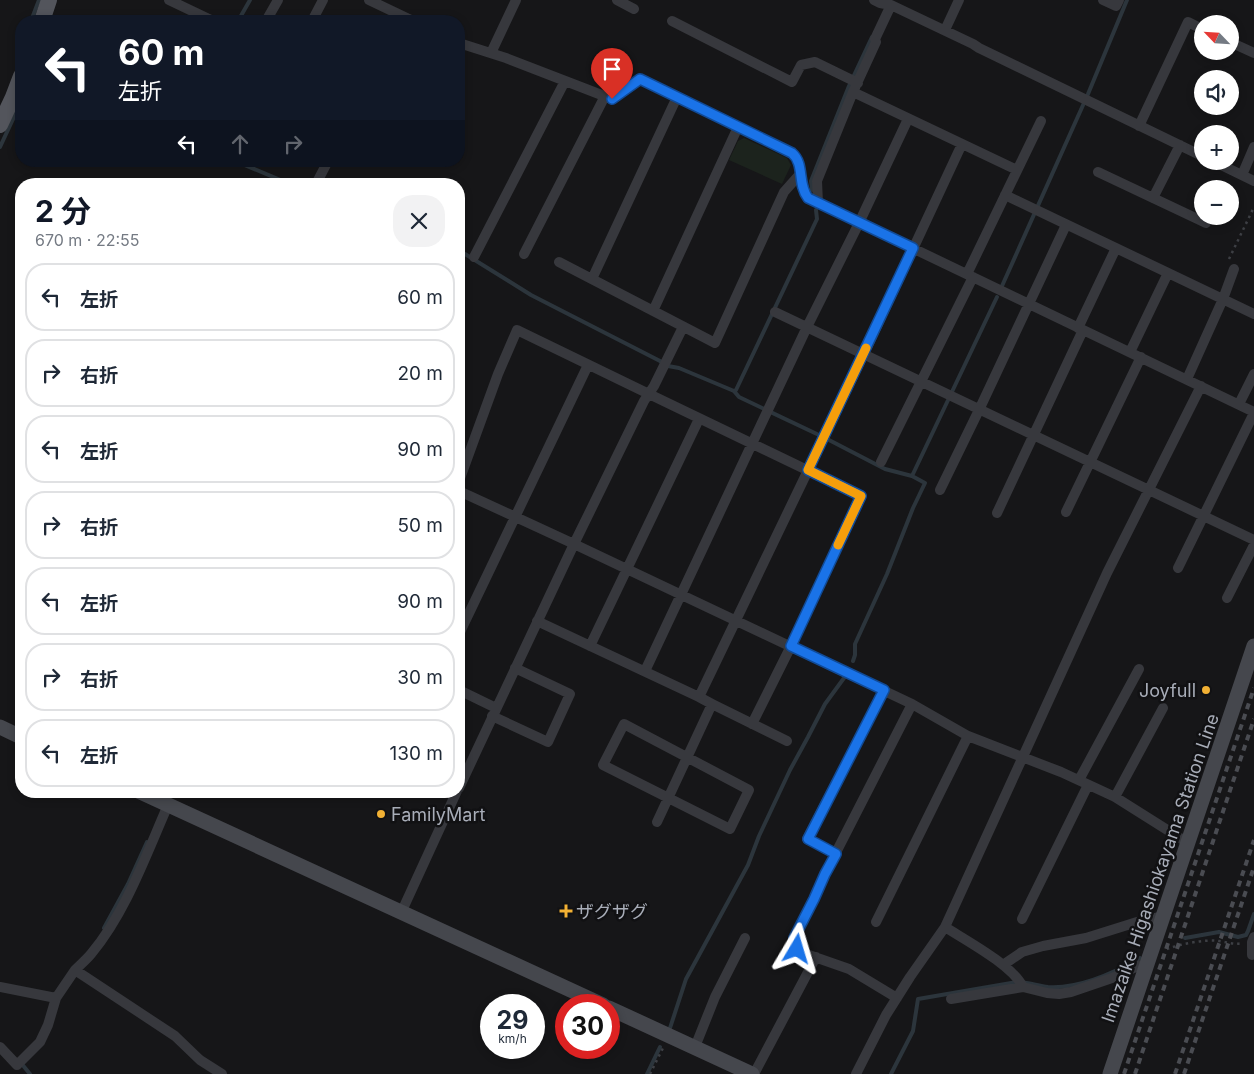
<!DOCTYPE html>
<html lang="ja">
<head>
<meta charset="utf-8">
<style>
  body { margin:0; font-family:Inter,"Noto Sans JP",sans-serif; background:#f2f2f3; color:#1f2937; height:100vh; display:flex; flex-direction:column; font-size:19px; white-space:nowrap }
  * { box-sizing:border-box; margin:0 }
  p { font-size:16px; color:#747a83 }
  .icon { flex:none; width:28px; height:28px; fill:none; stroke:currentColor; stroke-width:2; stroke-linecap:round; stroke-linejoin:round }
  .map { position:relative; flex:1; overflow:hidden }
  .drawer { position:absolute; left:15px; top:178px; width:450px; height:620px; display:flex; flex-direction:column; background:#fff; border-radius:20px; box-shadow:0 2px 8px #0003 }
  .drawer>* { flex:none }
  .top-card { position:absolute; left:15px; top:15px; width:450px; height:152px; border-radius:20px; box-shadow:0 2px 8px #0003; background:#111827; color:#fff; overflow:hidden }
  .needle { width:32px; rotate:295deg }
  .controls { position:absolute; left:1194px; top:15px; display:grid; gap:10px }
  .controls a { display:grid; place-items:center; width:45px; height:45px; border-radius:50%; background:#fff; box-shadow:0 2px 8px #0003; font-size:25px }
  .speed { position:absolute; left:480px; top:994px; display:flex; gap:10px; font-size:25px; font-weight:700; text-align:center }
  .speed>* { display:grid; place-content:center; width:65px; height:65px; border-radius:50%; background:#fff; box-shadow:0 2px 8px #0003; line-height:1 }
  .speed small { font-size:12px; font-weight:400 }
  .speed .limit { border:8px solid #d22; background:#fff; color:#111 }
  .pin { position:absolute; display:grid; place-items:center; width:42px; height:42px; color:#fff; margin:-51px -21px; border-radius:50% 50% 50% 0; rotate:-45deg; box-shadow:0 0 5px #0007 }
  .pin .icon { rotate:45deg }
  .me { position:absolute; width:55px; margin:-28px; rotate:7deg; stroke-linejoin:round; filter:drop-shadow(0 0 4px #0008) }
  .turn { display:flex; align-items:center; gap:18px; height:105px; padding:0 20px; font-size:22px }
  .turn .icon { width:65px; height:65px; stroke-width:2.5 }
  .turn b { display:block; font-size:35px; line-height:42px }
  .lanes { display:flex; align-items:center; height:48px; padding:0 20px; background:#0003; justify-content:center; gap:25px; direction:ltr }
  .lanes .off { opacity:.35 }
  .round { display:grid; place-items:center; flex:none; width:52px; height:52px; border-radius:20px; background:#f2f2f3 }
  .overview { display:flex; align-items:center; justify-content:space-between; height:85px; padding:0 20px }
  h1 { font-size:30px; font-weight:700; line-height:38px; color:#111827 }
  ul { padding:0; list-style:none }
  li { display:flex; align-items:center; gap:15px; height:68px; margin:0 10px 8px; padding:0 10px; border:2px solid #e0e1e3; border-radius:20px }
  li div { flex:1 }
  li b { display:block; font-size:19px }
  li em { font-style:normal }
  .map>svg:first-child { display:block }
  .green { fill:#1c231d }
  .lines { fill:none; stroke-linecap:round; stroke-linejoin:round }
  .stream { stroke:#2c353c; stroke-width:4 }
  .path { stroke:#3d3f44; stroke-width:2.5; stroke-dasharray:2.5 4; stroke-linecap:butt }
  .street { stroke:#37383d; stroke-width:10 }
  .secondary { stroke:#45474d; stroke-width:15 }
  .primary { stroke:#53555c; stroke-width:16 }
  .rail { stroke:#4a4c52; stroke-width:4; stroke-dasharray:6 5; stroke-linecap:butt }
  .route-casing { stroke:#114b97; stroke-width:12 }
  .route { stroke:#1a73e8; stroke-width:9 }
  .slow { stroke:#f59e0b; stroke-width:9 }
  .poi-dot { fill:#f2b134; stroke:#111113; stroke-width:2 }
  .labels { text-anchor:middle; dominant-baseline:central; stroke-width:5; stroke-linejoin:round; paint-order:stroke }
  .poi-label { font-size:18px; fill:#a8adb8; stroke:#111113; text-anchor:start }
  .street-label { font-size:18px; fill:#a8adb8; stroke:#111113 }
</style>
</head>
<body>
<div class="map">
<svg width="1254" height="1074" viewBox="0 0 1254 1074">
  <rect width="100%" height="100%" fill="#161618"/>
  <path class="green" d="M744,138l43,20 4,7 -9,19 -53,-24 9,-19z"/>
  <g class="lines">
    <path class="stream" d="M31,21l8,-21
      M238,21l12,-21
      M19,59l2,-8
      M0,147l21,-45
      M235,161l55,23
      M812,190l-1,-9 38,-95 23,-49
      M459,251l6,3 66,41 129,66 8,5 11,2 55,23 5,6 80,38
      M1002,286l86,-192 39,-94
      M734,391l2,-1 81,-171 -1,-9
      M829,440l56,29 27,7
      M853,661l2,-6v-11l32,-70 26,-66 12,-25 -13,-7 85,-179
      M172,796l2,-5
      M104,928l24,-44 19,-42
      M1185,938l34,-6 19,5 8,-2 2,-4 6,-17
      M670,1028l16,-49 62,-114 11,-29 31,-66 18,-33 17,-33 19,-26
      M21,1063l9,11
      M647,1074l13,-27
      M891,1074l22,-43 5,-32 99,-17c11,0 21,4 31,5 31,2 66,-14 92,-29"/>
    <path class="path" d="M1229,259l25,-52
      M1167,949c14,-5 37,-10 52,-8 9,1 13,4 23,2
      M650,1074l13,-26"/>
    <path class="street" d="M169,0l44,21
      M369,0l44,21
      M617,0l17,9
      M874,0l6,3 11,2 82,39 6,4 223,108
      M1103,0l13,6 3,-6
      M266,21l12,-21
      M312,21l11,-21
      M672,21l120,61 9,-17 14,-3 43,21
      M945,30l14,-30
      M1230,42l24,11
      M459,43l47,15 106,41 27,-20 153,74c13,11 5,31 16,45l446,214
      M491,53l25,-53
      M853,92l164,78
      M1139,126l49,-104 14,7
      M1213,161l41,20
      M241,162v-1
      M1098,172l108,51
      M1242,175l12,-28
      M316,184l12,-23
      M1005,195l249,119
      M1153,198l27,-53
      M818,203l-1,-22 36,-89 23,-50 -1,-3 16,-34
      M524,254l81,-158
      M474,257l91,-176
      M559,262l156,81 69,-151 16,-18
      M967,274l74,-153
      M592,279l85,-182
      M653,311l85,-184
      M775,312l479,228
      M1078,328l38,-80
      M1130,352l38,-79
      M1187,379l36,-80 11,-30
      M1239,404l15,-30
      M881,462l92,-185
      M459,481l39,-107 19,-44 132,64 212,102 -70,150 -39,78
      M940,490l39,-80 87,-185
      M459,491l115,53 338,160 56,32 93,36 54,25 73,46
      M1066,512l75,-155
      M997,513l86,-183
      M1178,568l76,-155
      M1227,598l27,-53
      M537,621l162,76
      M459,634l129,-269
      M590,646l109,-227
      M645,671l162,-344 52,-104 49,-104
      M459,690l37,18
      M712,704l75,37
      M492,716l56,26 22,-48 -55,-26
      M624,724l125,66 -19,39 -127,-64z
      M1079,780l60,-111
      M459,788l115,-244 70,-143 10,-15 29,-59
      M1115,797l48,-89
      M657,822l55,-118 -13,-7 165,-343 98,-210
      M836,854l-29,-15 77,-149
      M401,913l56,-122
      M1022,919l66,-134
      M876,922l92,-186
      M945,927c22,14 67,38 78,60
      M1252,955v-13l2,-5
      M1003,965l19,-13 21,-6 43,-8 51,-16 26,-6
      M75,970c5,-5 11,-10 16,-16 35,-42 55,-99 77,-149
      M0,987l56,11 19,-28 100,66 25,24 22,14
      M897,998l-48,-29 -43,-15 -9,-5 -3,-11 20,-39 11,-25 87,-170
      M951,999l72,-12 24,6 12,1 12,-2 41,-14 26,-12 9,-2
      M0,1047l17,18 23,-23 8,-17 8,-27
      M695,1047l20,-50 30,-59
      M754,1074l62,-117
      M856,1074l30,-59 24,-38 35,-50 162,-354 94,-187"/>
    <path class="secondary" d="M0,727l21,10
      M138,791l465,214
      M609,1008l143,66
      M1110,1074l144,-428"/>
    <path class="primary" d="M42,21l7,-21
      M0,125l13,-28 8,-21"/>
    <path class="rail" d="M1124,1074l130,-386
      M1135,1074l119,-355
      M1175,1074l79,-234
      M1184,1074l70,-207"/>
  </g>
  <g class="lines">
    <g class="route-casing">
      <path id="route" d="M612,99l28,-20 152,74c13,11 5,31 16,45l105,50 -105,222 53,26 -70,150 93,44 -76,149 28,15 -11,20 -11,25 -20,39 3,11"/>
    </g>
    <use href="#route" class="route"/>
    <path class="slow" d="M838,545l23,-49 -53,-26 58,-122"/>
  </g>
  <g class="poi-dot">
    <circle cx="1206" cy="690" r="5"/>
    <circle cx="381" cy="814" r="5"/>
    <path d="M563.5 903.5h5v5h5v5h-5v5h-5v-5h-5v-5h5z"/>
  </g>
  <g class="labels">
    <g class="poi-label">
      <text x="1196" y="690" text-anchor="end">Joyfull</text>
      <text x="391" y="814">FamilyMart</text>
      <text x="576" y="911">ザグザグ</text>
    </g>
    <g class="street-label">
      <text transform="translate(1160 868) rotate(-71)">Imazaike Higashiokayama Station Line</text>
    </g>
  </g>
</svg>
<div class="controls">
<a><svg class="needle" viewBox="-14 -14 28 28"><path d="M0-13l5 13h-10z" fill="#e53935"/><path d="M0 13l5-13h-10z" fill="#747a83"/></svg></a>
<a><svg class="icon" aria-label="sound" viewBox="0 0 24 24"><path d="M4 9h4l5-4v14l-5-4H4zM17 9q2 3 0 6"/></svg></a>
<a>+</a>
<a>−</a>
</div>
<div class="speed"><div>29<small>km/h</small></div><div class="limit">30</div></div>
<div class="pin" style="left:612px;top:99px;background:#d93025"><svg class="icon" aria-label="arrive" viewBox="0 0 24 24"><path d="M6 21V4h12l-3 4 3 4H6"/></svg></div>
<svg class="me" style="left:797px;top:949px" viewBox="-20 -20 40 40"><path d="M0-17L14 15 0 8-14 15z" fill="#1a73e8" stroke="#fff" stroke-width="4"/></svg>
<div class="top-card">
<div class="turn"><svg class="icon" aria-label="left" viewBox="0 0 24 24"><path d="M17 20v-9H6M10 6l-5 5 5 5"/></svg><div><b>60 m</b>左折</div></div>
<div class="lanes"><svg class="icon" aria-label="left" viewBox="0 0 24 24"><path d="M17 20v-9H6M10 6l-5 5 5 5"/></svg><svg class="icon off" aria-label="ahead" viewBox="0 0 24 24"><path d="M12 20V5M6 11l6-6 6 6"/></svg><svg class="icon off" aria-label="right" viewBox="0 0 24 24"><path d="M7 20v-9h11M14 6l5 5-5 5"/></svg></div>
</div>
<section class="drawer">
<div class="overview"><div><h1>2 分</h1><p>670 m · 22:55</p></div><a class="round"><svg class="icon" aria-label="close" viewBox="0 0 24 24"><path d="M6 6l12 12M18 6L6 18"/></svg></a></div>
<ul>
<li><svg class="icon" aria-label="left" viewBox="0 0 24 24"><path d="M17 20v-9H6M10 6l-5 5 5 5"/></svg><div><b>左折</b></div><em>60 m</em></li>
<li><svg class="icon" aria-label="right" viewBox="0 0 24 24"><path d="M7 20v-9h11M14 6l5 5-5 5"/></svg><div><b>右折</b></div><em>20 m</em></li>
<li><svg class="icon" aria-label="left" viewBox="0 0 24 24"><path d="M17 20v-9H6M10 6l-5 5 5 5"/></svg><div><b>左折</b></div><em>90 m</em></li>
<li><svg class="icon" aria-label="right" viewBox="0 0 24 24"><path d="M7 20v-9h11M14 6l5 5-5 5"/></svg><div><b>右折</b></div><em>50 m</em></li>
<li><svg class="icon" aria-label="left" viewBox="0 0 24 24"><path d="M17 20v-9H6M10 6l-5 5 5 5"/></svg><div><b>左折</b></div><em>90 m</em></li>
<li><svg class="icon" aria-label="right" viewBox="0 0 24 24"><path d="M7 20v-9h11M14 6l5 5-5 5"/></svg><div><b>右折</b></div><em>30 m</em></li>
<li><svg class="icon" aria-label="left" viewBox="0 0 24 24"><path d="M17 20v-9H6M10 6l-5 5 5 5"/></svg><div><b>左折</b></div><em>130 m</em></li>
</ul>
</section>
</div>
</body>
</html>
